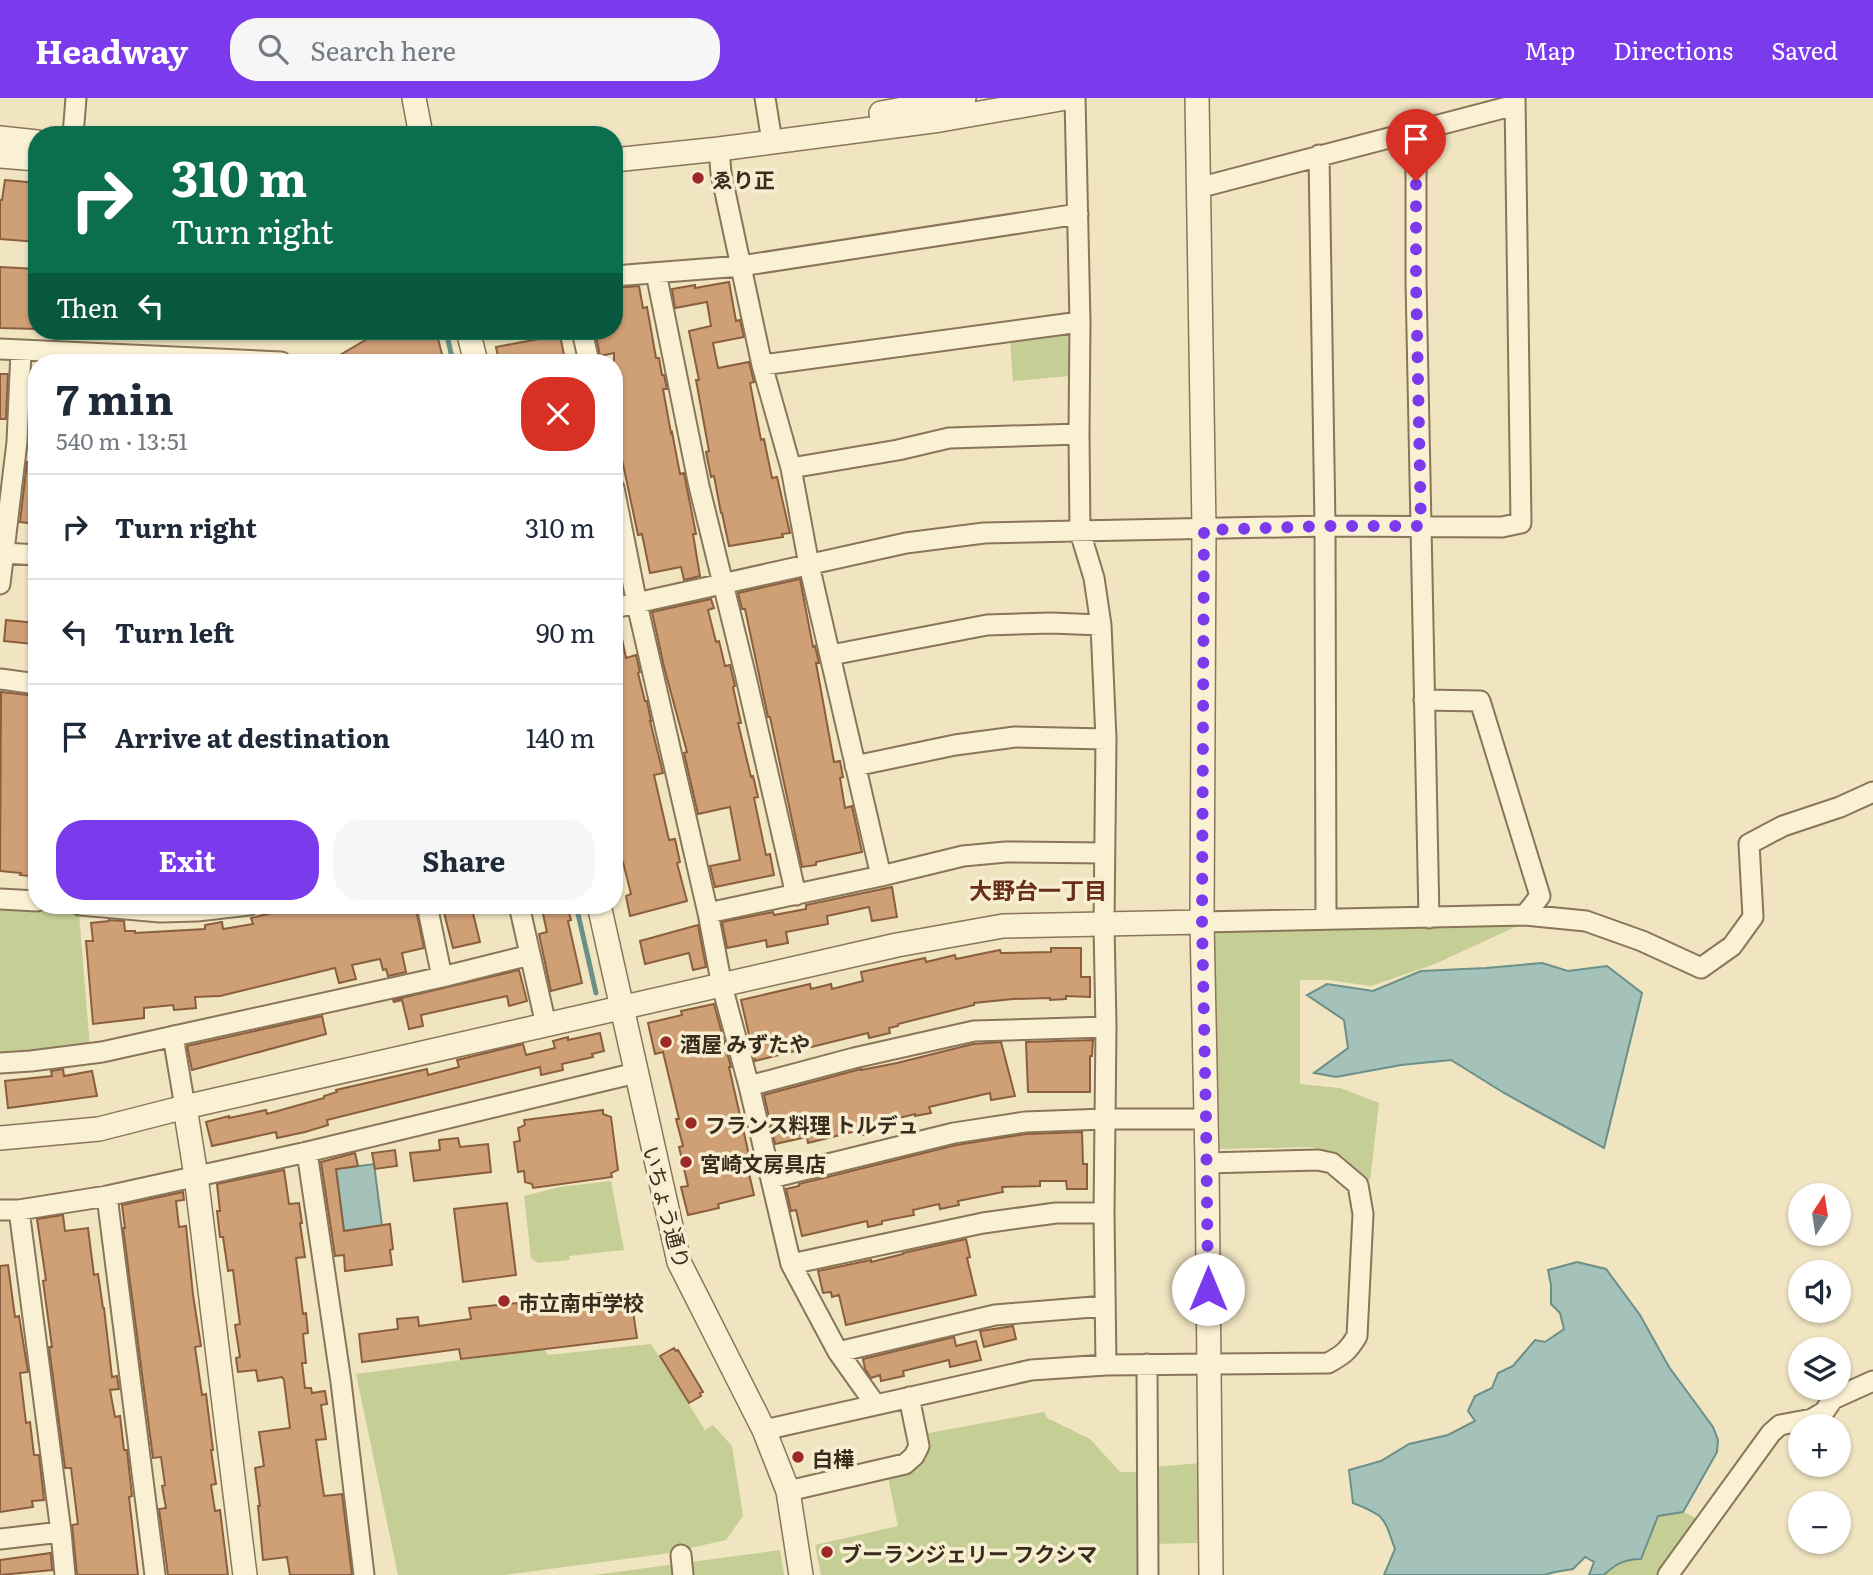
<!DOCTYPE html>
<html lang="en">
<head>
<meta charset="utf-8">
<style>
  body { margin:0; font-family:Literata,"Noto Sans JP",serif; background:#f6f6f7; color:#1f2937; height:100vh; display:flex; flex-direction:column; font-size:26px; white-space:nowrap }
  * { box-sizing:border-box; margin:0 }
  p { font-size:23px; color:#747a83 }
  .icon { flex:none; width:38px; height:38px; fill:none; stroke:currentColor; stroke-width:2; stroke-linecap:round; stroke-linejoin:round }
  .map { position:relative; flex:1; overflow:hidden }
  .drawer { position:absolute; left:28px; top:256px; width:595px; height:560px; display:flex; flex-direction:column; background:#fff; border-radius:28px; box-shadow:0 2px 5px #0004 }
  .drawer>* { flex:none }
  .hud { position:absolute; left:28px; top:28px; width:595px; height:214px; border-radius:28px; box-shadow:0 2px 5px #0004; background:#0b6e4f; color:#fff; overflow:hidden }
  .needle { width:46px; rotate:12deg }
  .tools { position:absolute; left:1788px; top:1085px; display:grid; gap:14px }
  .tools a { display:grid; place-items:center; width:63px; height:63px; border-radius:50%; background:#fff; box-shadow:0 2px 5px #0004; font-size:35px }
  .pin { position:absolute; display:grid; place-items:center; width:60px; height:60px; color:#fff; margin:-72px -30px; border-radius:50% 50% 50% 0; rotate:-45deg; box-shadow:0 0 7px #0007 }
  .pin .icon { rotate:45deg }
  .me { position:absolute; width:77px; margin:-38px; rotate:0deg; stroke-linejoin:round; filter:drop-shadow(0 0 5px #0008) }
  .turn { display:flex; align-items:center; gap:24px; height:147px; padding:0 28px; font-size:32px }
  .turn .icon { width:91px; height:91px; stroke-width:2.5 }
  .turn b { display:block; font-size:49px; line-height:60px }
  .then { display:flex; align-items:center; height:66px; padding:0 28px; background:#0003; gap:14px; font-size:26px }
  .round { display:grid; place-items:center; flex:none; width:74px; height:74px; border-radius:28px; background:#f6f6f7 }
  .headline { display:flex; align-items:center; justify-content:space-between; height:119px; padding:0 28px }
  h1 { font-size:42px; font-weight:700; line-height:52px }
  .button { display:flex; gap:14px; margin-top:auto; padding:14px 28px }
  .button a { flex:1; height:80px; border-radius:28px; background:#7c3aed; color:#fff; font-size:28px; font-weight:700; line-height:80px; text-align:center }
  .button a+a { background:#f6f6f7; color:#1f2937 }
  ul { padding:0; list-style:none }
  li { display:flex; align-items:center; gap:21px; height:105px; padding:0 28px; border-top:2px solid #e0e1e3 }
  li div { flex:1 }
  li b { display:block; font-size:26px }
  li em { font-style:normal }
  header { display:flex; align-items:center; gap:42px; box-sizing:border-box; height:98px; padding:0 35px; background:#7c3aed; color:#fff }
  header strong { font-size:33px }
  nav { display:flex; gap:38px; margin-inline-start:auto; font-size:24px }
  .search { width:490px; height:63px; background:#f6f6f7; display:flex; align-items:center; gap:18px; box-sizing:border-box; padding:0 24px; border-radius:28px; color:#747a83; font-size:26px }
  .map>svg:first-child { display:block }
  .green { fill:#c5ce95 }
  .water { fill:#a4c2ba; stroke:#6b9089; stroke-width:2 }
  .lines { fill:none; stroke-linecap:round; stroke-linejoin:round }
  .stream { stroke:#6b9089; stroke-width:5 }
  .building { fill:#cf9f76; stroke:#8a5f3d; stroke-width:2 }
  .minor-casing { stroke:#8a7558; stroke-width:23 }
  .tertiary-casing { stroke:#8a7558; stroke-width:26 }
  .minor { stroke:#faf1d5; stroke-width:19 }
  .tertiary { stroke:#faf1d5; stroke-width:23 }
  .route { stroke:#7c3aed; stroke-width:12; stroke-dasharray:0 21.6 }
  .poi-dot { fill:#9b2a26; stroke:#f7eed1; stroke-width:2.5 }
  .labels { text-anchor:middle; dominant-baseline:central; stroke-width:7; stroke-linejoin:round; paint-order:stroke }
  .poi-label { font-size:21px; font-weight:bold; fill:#392c1d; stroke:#f7eed1; text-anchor:start }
  .street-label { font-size:21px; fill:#392c1d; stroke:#f7eed1 }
  .neighbourhood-label { font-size:23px; font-weight:bold; fill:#672e1a; stroke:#f7eed1 }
</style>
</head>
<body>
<header>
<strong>Headway</strong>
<div class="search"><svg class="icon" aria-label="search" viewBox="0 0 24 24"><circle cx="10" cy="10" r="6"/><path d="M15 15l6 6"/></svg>Search here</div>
<nav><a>Map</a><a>Directions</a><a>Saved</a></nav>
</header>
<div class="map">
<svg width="1873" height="1477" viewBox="0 0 1873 1477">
  <rect width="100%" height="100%" fill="#f0e4c1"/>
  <path class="green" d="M1068,233l2,45 -57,5 -3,-41z
    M0,808l79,8 11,133 -90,12z
    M1526,824l-91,42 -64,22 -42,-6h-29v104l40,4 39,15 -9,78 -29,-26 -30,-8 -91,2 -6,-223z
    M611,1083l13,69 -55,6 1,4 -32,3 -7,-5 -7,-62 36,-9z
    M651,1246l54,86 8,-5 19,21 11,70 -17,24 -63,14 -159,21h-106l-42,-201 188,-25 4,6z
    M1044,1314l3,6 43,21 30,33h18l2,103h-319l-6,-30 83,-19 -10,-49 35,-43z
    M1201,1365l-2,80 -46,1 -1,-77z
    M1683,1414l11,5 6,14 -24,44h-72c11,-11 21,-16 37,-16l17,-43z
    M780,1452l4,25h-190z"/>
  <path class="water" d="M1542,865l26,8 39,-5 35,27 -38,155 -100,-55 -53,-33 -50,5 -65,12 -22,-4 34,-25 -4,-28 -37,-25 20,-11 46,7 48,-20 65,-3z
    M374,1066l8,62 -38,5 -8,-62z
    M1577,1164l29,7 34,46 29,52 44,60 5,13 -1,12 -34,60 -25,4 -17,43c-16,0 -26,5 -37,16h-15l5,-13 -9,-5 -12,12 -18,3 -11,3h-160l11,-26c-12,-33 -9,-33 -42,-46l-4,-33 32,-9 28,-17 39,-9 27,-14 -7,-10 7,-15 17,-8 6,-15 15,-7 22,-26 10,2 19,-13 -4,-16 -9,-9v-19l-3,-15z"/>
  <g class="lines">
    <path class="stream" d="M446,233l7,31
      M576,807l20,88"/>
  </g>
  <path class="building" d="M5,82l32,3v59l-37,-3v-39h2z
    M0,169l37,2v60l-37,-1z
    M729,184l7,39 4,-1 4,17 -31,6 5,25 31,-6 5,20 -4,1 11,57 3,-1 8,39 5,-1 13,56 -8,1 1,3 -54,9 -7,-33h-1l-7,-37 -3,1 -5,-25 3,-1 -13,-71h3l-10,-49 22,-5 -4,-24 -32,6 -3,-19 23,-4v3z
    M639,188l4,22 4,-1 9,51h3l3,17h2l3,14h-4l8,44 1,-1 8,42 4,-1 12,61h-3l7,42 -16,4 -3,-13 -31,6 -8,-39 -4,1 -15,-71 -7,-33h-2v-78l-14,3 -3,-15 -1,-8 18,-2v-43z
    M381,233h15l1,3 12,-3 28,4 7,27h-116z
    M560,237l4,20 -12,3 1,3 -54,1 -3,-15z
    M0,276h8l-2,45h-6z
    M32,279h5v44h-7z
    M27,364h10v62l-17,-2z
    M800,481l13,68 2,-1 4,17h-3l18,99 6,-1 3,16 -3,1 5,30 7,-2 10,46 -46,10v3l-14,2 -32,-150h-2l-23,-108h-3l-4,-16z
    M711,501l3,9 -6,2 8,32 3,-1 6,25 5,-1 5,21 -2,1 8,36h-3l13,54 2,-1 5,21 -4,1 12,57 4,-1 4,21 -59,12 -5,-21 30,-6 -10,-53 -32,7 -14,-61 3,-1 -23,-85 -12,-55z
    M6,522l30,3 -3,21 -29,-3z
    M620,531l6,29 10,-3 4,17 -2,1 7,28h2l4,20h-1l13,52 -9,2 15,65 6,-1 5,23 -3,1 10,38 -57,15 -4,-20 5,-2 -8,-32 -3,1 -6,-24v-209z
    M1,594l36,4v134l-2,19h2v28l-17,-2 1,-2 -21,-2z
    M892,789l5,30 -25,4 -3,-14 -42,9 1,8 -42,8 2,11 -21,4 -1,-7 -39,8 -5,-26 51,-10 1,3 32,-6v-4z
    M293,807h122l9,43 -22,5 4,19 -18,4 -2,-7 -3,1 -3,-11 -28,6 4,14 -17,4 -4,-15 -115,28 -25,1 1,11 -22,2 -1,-5 -29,3v10l-51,6 -7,-83h7l-2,-18 18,-2v-1l15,1 1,10h10v2l70,-4v-4l17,-3 1,7 30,-5 -2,-6 25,-6 -1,-3z
    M442,807h29l9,37 -27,6z
    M541,807h26l4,15 -3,1 14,62 -31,8 -12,-57 8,-2z
    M698,827l8,42 -13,3 -4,-17 -44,11 -5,-23z
    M1051,850h30v29h9v20l-24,-1v3l-16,1v-2l-37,1 -39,4v2l-76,19v2l-9,2 1,5 -21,5 -1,-5 -113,28 -14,-61 69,-16 1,5 20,-5 1,5 31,-8 -2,-9 64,-14 1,4 29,-7 1,4 44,-9 1,3 50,-1z
    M519,872l8,31 -18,5 -2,-10 -86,19 2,11 -14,3 -7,-29 -8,2 -1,-2z
    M714,906l17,63h-2l20,88 -4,1 9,39 -36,9 1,4 -31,7 -7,-28 7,-1 -9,-39 4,-1 -7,-27h3l-16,-67 -8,2 -7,-31 34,-8 -1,-4z
    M322,918l4,18 -134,36 -5,-24z
    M600,935l4,18 -12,3 1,3 -31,7 1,6 -22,5 -1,-8 -213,53 1,5 -23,7 -28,6 -1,-6 -64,14 -6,-24 23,-6v2l37,-8 1,4 57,-16v-2l13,-4 -1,-2 91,-21 1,6 31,-8 -2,-7 66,-16 3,11 29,-7 -2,-7 15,-4v3z
    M1093,942l-1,16h-2v36h-62l-2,-50z
    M1001,944l14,54 -24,4 -1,-7 -61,14 2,6 -16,3v-2l-45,11 1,8 -13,3 -2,-5 -48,12 -1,-6 -32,7 -11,-49 93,-25 4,-1v1l36,-7 76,-19z
    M63,971l1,7 28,-5 5,25 -89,12 -3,-27 47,-5 -1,-5z
    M603,1012v4l8,3 7,53 -7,3 1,4 -79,11 -1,-4 -7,-2 -1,-11 -6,1 -4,-30 6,-1 -2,-13 7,-3 -1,-5z
    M1082,1034l1,32h4v25h-20l-1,-8h-26v5l-38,1 1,5 -45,9 1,4 -19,4 -1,-5 -26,6 1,5 -32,6v3l-14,3 -1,-6 -65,15 -6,-26 -5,1 -5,-22 13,-3v-2l157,-39 70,-11z
    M458,1040l2,9 28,-3 3,28 -77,9 -4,-28 30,-3 -1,-10z
    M395,1052l2,16 -22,3 -3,-16z
    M355,1055l3,13 -22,3 8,62 46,-7 3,25 -3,1 2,15 -47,6 -1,-16 -9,1 -14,-94z
    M284,1072l5,34 10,-1 3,20h-2l5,34 -9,1 7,56 3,-1 2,20 -5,1 3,29h-4l3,25h6l1,5 13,-2 2,13 -6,1 5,34 -10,1 4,29 4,27 18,-2 10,81h-62l-3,-18 -24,3 -5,-54h2l-5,-38 9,-2 -5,-34 31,-4 -6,-48 -2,-3 -24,4 -2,-11 -18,2 -2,-14 4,-1 -5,-32 5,-1 -7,-54 -5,1 -5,-34h-3l-3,-26h3l-3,-27z
    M183,1094l1,8 -8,1 3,26 7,-1 7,69 8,51 -6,1 7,48 4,-1 7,56h-2l5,34 -5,1 4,26 5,-1 8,65h-60l-9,-66 7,-1 -4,-22 3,-1 -4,-28 -8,1 -30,-230h2l-3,-23z
    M507,1105l9,72 -53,7 -9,-73z
    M63,1117l2,16 23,-3 6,47 4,-1 5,34h1l8,69 5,-1 2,13 -9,1 5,27 5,-1 4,34h3l5,46 -3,1 9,78h-61l-5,-50 6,-1 -7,-56h-6l-16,-121h3l-9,-66 3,-1 -9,-61z
    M966,1141l4,18 -3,1 9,37 -130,30 -7,-30 -7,2 -1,-5 -8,1 -5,-22 53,-11v2l32,-8v-1z
    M8,1167l7,52 4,-1 9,56 -8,1 6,50 4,-1 4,33h5l5,45 -12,1 1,6 -33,5v-246z
    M611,1194l1,9 19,-3 6,40 -176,21 -2,-10 -97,13 -3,-28 39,-5 -1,-10 21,-2 1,9 52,-7 -2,-11 48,-5 2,10 71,-10 -2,-9z
    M1013,1228l3,13 -32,8 -4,-16z
    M954,1239l2,9 20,-5 5,19 -31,7 -1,-7 -46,11 1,5 -23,5 -1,-6 -9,3 -6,-9 -2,-10z
    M674,1250l2,3 2,-1 25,42 -3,1 1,3 -12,7 -29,-47z
    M51,1455l1,17 -52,5v-15z"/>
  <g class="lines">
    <g class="minor-casing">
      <path id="minor" d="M765,0l5,31
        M1075,0l5,224 -1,112 1,98 14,46 7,47 5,114 -2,186 2,102 -2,186 2,152
        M1416,33v151l13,636
        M73,37l3,-37
        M719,51l2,24 41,192 29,103 18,97 72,311
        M1319,57l6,371 1,393
        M1198,90l317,-83
        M656,175l43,213 46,187 51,222
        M614,178l127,-10 337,-52
        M582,233l7,31
        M0,251l281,13
        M762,267l318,-43
        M791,370l107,-18 51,-12 130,-4
        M614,390l23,116 71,309 14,73 27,100 42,178 47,88 37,52
        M4,455l33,2
        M0,486l17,-142 4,-91
        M614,510l292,-65 78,-10 341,-7 177,1 19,-4 -6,-425
        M831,557l156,-30 64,-2 50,2
        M0,581l37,5
        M855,668l100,-21 60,-8 91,2
        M0,801l37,2
        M80,807l80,7 37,-1 52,-6
        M519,807l27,120
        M708,815l173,-37 82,-20 43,-4 98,1
        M1525,817l61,6 56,20 59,27 31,-22 21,-29 -4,-73 34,-18 57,-19 33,-15
        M1202,824l323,-7 15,-19 -60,-195 -56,-1
        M442,879l88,-22
        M173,938l12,71
        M0,965l31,-2 71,-9 340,-75 -15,-72
        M749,988l105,-28 120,-27 132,-4
        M307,1054l34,230 23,193
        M771,1080l183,-45 71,-11 80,-3h101
        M107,1098l48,379
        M0,1112h19l88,-14 200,-44 329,-79
        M791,1166l192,-41 73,-10h48
        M838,1254l157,-37 110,-9
        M1147,1266l1,211
        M764,1332l267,-60 75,-5 222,-2c15,-8 20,-12 29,-27l6,-122 -5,-29 -26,-22 -14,-3 -111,3
        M788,1393l117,-27 9,-8 5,-10 -10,-49
        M61,1434l4,43
        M0,1441l61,-7 -42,-322
        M681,1457l2,20
        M1668,1477l103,-142 9,-8 32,-6 12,-7 9,-13 40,-18"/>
    </g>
    <g class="tertiary-casing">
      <path id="tertiary" d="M414,0l7,37
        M1197,0l7,432 -2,392 5,241 4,412
        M881,15l83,-15
        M0,40l37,4
        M0,58l37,3
        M614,62l105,-11 221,-29 126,-22
        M468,233l8,31
        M599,807l80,357 85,168 24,61 13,84
        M185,1009l11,69 49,399
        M0,1040l99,-9 86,-22 712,-162 106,-19 199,-4"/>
    </g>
    <use href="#minor" class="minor"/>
    <use href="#tertiary" class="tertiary"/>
  </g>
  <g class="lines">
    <path class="route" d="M1208,1191l-2,-170 -4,-197 2,-392 121,-4h96l-5,-244v-101"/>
  </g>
  <g class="poi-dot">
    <circle cx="698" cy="80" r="7"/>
    <circle cx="666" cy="944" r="7"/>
    <circle cx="691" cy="1025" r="7"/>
    <circle cx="686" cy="1064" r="7"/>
    <circle cx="504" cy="1203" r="7"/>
    <circle cx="798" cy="1359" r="7"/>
    <circle cx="827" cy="1454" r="7"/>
  </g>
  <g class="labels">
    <g class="poi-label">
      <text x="712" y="80">ゑり正</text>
      <text x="680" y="944">酒屋 みずたや</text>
      <text x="705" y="1025">フランス料理 トルデュ</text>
      <text x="700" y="1064">宮崎文房具店</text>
      <text x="518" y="1203">市立南中学校</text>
      <text x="812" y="1359">白樺</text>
      <text x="841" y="1454">ブーランジェリー フクシマ</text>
    </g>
    <g class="street-label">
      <text transform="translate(668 1109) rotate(75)">いちょう通り</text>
    </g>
    <g class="neighbourhood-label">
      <text x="1038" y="791">大野台一丁目</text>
    </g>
  </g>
</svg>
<div class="tools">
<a><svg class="needle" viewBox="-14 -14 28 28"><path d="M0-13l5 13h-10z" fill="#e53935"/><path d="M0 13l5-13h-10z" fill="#747a83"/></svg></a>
<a><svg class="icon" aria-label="sound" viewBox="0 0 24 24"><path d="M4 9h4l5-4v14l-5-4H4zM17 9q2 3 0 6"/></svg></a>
<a><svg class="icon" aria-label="layers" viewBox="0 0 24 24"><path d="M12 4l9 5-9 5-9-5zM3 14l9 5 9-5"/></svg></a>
<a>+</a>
<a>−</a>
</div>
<div class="pin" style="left:1416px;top:83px;background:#d93025"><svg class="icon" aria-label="arrive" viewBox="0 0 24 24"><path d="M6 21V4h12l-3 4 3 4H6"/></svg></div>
<svg class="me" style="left:1208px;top:1191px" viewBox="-20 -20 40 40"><circle r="19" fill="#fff"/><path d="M0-13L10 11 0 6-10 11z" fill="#7c3aed"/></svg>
<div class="hud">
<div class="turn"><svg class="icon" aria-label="right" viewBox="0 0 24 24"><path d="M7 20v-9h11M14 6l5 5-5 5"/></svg><div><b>310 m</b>Turn right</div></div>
<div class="then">Then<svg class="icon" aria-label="left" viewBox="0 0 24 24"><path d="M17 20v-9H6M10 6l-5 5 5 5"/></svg></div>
</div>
<section class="drawer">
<div class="headline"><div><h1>7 min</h1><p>540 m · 13:51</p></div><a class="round" style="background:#d93025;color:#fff"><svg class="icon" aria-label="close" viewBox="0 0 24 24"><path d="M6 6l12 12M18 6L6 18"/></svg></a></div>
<ul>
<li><svg class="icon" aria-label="right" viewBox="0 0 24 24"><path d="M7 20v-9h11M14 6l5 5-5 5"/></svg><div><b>Turn right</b></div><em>310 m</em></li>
<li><svg class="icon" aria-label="left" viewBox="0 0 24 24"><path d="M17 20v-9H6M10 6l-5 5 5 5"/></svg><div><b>Turn left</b></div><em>90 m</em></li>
<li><svg class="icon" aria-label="arrive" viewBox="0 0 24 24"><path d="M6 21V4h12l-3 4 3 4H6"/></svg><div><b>Arrive at destination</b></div><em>140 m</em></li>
</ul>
<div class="button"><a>Exit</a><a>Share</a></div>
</section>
</div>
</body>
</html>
